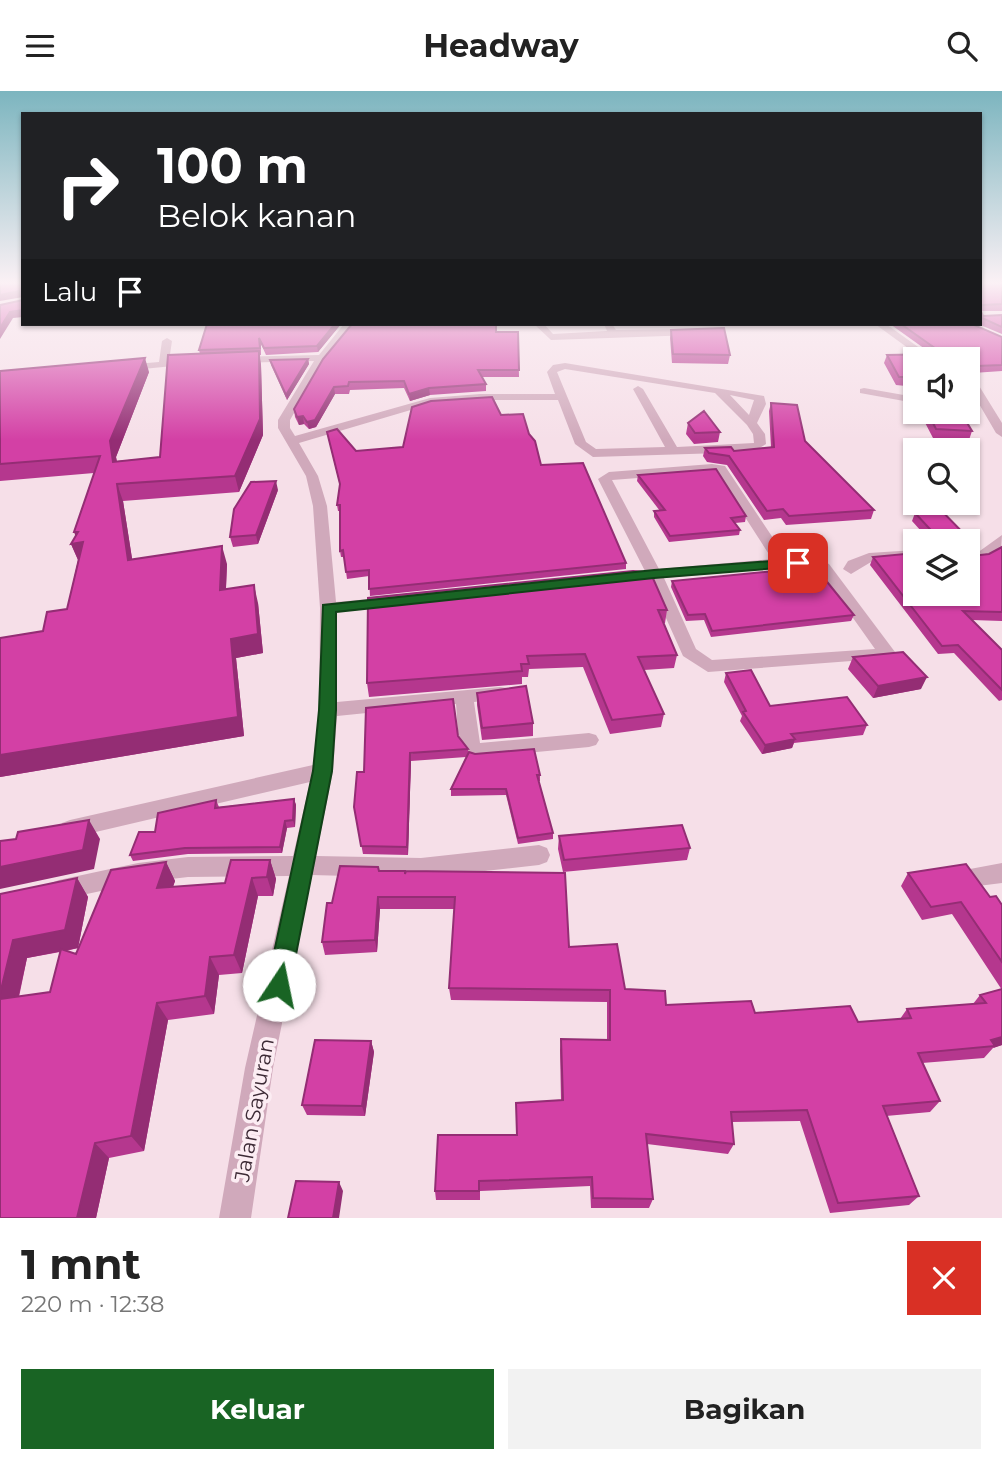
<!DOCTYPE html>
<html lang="id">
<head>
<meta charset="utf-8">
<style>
  body { margin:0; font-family:Montserrat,sans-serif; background:#f2f2f2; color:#222; height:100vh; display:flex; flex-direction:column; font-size:26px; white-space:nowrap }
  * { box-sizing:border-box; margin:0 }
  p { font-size:23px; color:#767676 }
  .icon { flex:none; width:38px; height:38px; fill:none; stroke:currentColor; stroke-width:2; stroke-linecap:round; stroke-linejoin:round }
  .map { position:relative; height:1127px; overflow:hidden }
  .drawer { display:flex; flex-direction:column; background:#fff; flex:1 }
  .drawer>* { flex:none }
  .guide { position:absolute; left:21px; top:21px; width:961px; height:214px; border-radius:0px; box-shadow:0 2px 5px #0004; background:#202124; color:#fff; overflow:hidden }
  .buttons { position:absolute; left:903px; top:256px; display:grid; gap:14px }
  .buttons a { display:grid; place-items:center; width:77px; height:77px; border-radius:0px; background:#fff; box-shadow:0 2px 5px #0004; font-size:35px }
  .pin { position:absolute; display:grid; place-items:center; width:60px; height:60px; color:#fff; margin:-30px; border-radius:14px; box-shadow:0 4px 10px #0006 }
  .me { position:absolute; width:77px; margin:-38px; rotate:11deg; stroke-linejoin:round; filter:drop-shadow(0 0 5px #0008) }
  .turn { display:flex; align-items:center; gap:24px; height:147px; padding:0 21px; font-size:32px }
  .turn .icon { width:91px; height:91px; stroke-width:2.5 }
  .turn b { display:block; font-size:49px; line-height:60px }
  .then { display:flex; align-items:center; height:66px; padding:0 21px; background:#0003; gap:14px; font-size:26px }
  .round { display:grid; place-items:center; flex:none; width:74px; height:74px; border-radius:0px; background:#f2f2f2 }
  .overview { display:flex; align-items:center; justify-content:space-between; height:119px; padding:0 21px }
  h1 { font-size:42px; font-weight:700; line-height:52px }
  .action { display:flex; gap:14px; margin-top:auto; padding:14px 21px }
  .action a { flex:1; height:80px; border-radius:0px; background:#196424; color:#fff; font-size:28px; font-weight:700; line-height:80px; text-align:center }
  .action a+a { background:#f2f2f2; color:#222 }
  header { display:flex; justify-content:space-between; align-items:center; height:91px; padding:0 21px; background:#fff; font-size:32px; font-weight:700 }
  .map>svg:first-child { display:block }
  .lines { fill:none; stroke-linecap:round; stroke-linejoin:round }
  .minor { fill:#d0a9bb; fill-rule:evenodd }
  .wall { fill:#b5378e; fill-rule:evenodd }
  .shaded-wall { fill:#942d74 }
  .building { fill:#d340a5; stroke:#942d74; stroke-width:2 }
  .route { fill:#196424; stroke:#104117; stroke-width:2 }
  .labels { text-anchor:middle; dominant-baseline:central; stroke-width:7; stroke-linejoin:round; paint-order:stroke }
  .street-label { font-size:21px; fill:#3c2a35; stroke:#fcedf3 }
</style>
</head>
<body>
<header><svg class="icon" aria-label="menu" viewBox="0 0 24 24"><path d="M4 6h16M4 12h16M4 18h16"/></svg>Headway<svg class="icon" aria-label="search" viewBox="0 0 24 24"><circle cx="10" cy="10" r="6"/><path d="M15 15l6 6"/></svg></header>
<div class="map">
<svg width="1002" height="1127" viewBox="0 0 1002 1127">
  <rect width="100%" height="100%" fill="#f6dfe8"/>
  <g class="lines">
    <path class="minor" d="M344,233h10l-32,40 -32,56v8l5,8 135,-38 50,-4h75l-8,-22 6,-7 12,-2 199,33 2,8 -9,19 8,11 1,10 -13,8 -160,5 -18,-13 -17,-44h-78l-49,4 -132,39 19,33 9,30 9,96 56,-5 8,5 -8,5 -56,5 1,90 163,-15 7,1 2,5 -2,5 -33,4 6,41 109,-10 7,2 3,5 -3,5 -7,2 -114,11c-20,-6 -17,-37 -19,-54l-119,12 -4,55 -17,85 105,2 118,-13 8,3 3,7 -3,7 -8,3 -118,13 -109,-3 -39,193 -22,150h-32l26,-150 44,-192 -101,1 -50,6 -79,17 -8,-3 -4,-7 4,-7 8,-3 79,-17 50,-6 105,-1 17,-74 -240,56 -8,-3 -3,-6 3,-6 8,-3 243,-55 6,-55 1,-102 -7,-102 -7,-30 -28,-48v-8l36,-59 -76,2 -5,-3 5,-3 81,-2zM565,278l150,24 32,32 6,9 1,9 -77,4 -34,-58 -5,-3 -5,3 32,58 -69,2 -10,-7 -29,-70zM730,304l24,5 -5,15z
      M534,233h10l9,10 54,-3 -3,-7h8l4,6 78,-1 5,3 -5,3 -143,5z
      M875,233h11l49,35h-12z
      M167,247l5,3 -3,20 20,-2 5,3 -1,2 -70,7 -5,-3 5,-3 36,-3 3,-21z
      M968,282l5,3 29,47v14l-6,-4 -28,-48z
      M864,297l51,9v6l-55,-10v-4z
      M712,373l13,2 62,93h32l10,5 66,88 -4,6 -183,14 -25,-16 -34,-76 -23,2 -8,-5 8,-5 19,-1 -47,-92 11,-7zM716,381l56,87 -113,10 -47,-89zM782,477l37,2 56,79 -163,11 -16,-11 -32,-71z
      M1002,444l-1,16 -16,9 -17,2v-8l9,-1z
      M915,459v8l-44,4 -20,12 -8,-5 5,-8 21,-8z
      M1002,772v20l-24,3 -8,-3 -4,-7 4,-7z"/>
  </g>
  <path class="wall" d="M980,192h22v28h-21l2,5 19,-1v19l-24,-10h2z
    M207,233h134l-23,28 -52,3 -5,-11v11h-2l2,10 2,70 -24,57 -116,9 9,58 95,5 -1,25 32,14 5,50 -27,5 8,78 -244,41v-139l43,-7 24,-22 11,-49 -7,-16 4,-7 19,-64 -94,8v-110l149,1 -33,85 1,4 43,-4 40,-103 -1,-4z
    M352,233l144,8h22l1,45h-37l4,7v7l-56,4 -20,6 -6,-13 -54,2 -1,4h-14l-19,33 -7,2 -5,-5 -5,1 -4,-8 -1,-8z
    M669,233h52l-1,1 -51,1z
    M890,233h82l30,13v34l-29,2 -5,-3v-11h-53v36l-5,-2 -4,-7 -10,-1 -12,-22 3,-8 45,-1z
    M671,239l59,25 -2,9 -56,-1 -2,-25z
    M308,268l1,5 -22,36 -16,-35 -1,-5z
    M771,312l34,38 69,69 -3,9 -85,6 -5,-7 -17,2 -37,-55 -20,-3 -4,-6 2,-8 29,3 37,-4 -2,-36z
    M919,320h41l12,20 -3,9 -36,-2z
    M501,324l28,19 12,31 85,98v6l-256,27 -1,-20 -22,3 -3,-22h-3l-1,-6v-40h-2l-1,-6 3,-19 -12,-49 28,14 47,-4z
    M688,332l32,9 -2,10 -24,2 -8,-10z
    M638,384l108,41 -1,6 -10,1 5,7 -1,5 -70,7 -15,-25v-6h6l-23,-30z
    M278,399l-20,54 -25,3 -3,-10z
    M926,411h7l40,41 -4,9v2l3,2 17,-2 13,-7v74l-30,-1 30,30v50l-3,1 -45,-48 -16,1 -68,-89 3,-8 42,-4v40h53v-52h-38l-18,-20 3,-8z
    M672,490l182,34 -3,6 -140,16 -7,-17 -18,1 -15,-34z
    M368,507l299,12 -2,13h-1l13,32 -3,13 -30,2 20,44 -3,13 -51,7 -27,-67 -54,2 -1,8h-6v7l-153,13 -2,-14z
    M853,566l68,32 -48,9 -25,-29z
    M726,582l44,33 97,19 -4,10 -69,8 -2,5 -30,6 -22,-33 2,-5 -18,-34z
    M477,602l56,30v13l-51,4 -5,-35z
    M458,645l10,13v6l7,-1 65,21v6h-1l14,52v6l-35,5 -12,-49 -55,1v-7l15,-32 -55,4 -3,94 -45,-1 -9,-47 10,-35z
    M294,708l2,6 -1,22 -8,1 -5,25 -94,1 -55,7 -3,-6 25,-23 61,-32 3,7z
    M559,745l131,12 -3,12 -124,12 -5,-23z
    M270,769l6,19 -3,17h-15l-16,77 -23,2 -5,39 -46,6 -24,131 -35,7 -13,60h-96v-324l77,-16 11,19 -10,51 -12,3 10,3 90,-92 9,19 -2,6 52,-4zM60,861l-10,40 -31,5 8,-39z
    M379,780l26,2 164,74 56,42 41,16 192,17 42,-3 7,-10 66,-5 7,-9 22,-5 -50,-76 -30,6 -21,-34 7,-13 82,24 12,8v140l-9,3 -9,10 -62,5 18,38 -10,11 -44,4 33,80 -10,9 -79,8 -30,-92 -68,1 2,22 -6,10 -81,-10 6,55 -4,9h-58l-1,-22 -110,5v9h-44l-1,-9 81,-56v-32l45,-3 -1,-50 1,-11 46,1v-38l-156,-2 -2,-12 5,-79h-74l-3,43 -52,3 -3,-13 10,-39z
    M371,950l3,11 -9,64 -58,-1 -5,-10z"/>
  <path class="shaded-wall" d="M20,200l3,6 -23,4v-6z
    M23,219v7l-10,1 -13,21v-11l10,-16z
    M335,233h6l-23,28 -1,-6z
    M259,260l2,14 2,70 -24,57 -4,-16z
    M145,267l4,14 -33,85 3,21 -6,-16 -3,-21z
    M308,268l1,5 -22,36 -1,-5z
    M334,296l1,7 -19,33 -7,2 -2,-7z
    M429,297l1,7 -20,6 -1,-7z
    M303,325l1,8 -5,1 -2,-8z
    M276,390l2,9 -20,54 -2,-9z
    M117,393l6,17 12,76 -7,-17z
    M74,441h4l12,28 -11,2 -8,-18 7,-1z
    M222,455l5,18 -2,44 -5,-18z
    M254,494l4,18 5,50 -27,5 8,78 -244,41v-22l231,-116z
    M927,586l-6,12 -48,9 5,-12z
    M795,648l-3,9 -30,6 3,-9z
    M410,662l1,8 -3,94 -1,-8z
    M294,708l2,6 -1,22 -2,-7z
    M89,729l11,19 -6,30 -94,20v-22z
    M285,730l2,7 -5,25 -2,-6z
    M270,769l6,19 -3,17 -6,-19z
    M166,771l9,19 -9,25 -9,-18z
    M77,787l11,19 -10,51 -51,10 -13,59 -14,-16v-7l13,-54z
    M252,787l6,18 -16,77 -8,-18z
    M378,806l2,12 -3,43 -2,-12z
    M210,866l9,18 -5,39 -9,-18z
    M157,912l11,17 -24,131 -13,-15z
    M1002,946v8l-9,3 2,-2 -4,-6z
    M371,950l3,11 -9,64 -3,-10z
    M95,1052l14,15 -13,60h-19z
    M339,1091l4,9 -4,27h-6z"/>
  <path class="building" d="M0,192h23v15l-3,-7 -20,4z
    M980,192h22v21l-20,1 -2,3z
    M23,209v10l-13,2 -10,16v-23z
    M980,218l3,7 19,-1v12l-22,-10z
    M207,233h128l-18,22 -53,2 -5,-10 1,10 -61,2z
    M352,233h144v8h22l1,38h-41l8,14 -57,4 -20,6 -5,-13 -55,1 -1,4 -14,1 -19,33 -8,2 -4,-6 -6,1 -3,-8 29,-50z
    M901,233h71l30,13v28l-26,1 -6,-2 -2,2v-7h-14l-15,-8z
    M724,237l6,27 -57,-1 -2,-24z
    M259,260l1,68 -25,57 -118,8 11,76 94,-14 -2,44 34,-5 4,49 -27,5 7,78 -238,38v-117l43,-7 4,-19 20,-3 16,-67 -12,2 7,-12h-4l26,-76 -100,8v-93l145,-13 -35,83 3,21 47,-5 8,-102z
    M938,263l3,5h-26v27l-2,-1 -4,-8h-10l-12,-22z
    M308,268l-22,36 -16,-35z
    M492,306l9,18 22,-1 6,20 6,7 6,24 42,-2 43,100 -257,26v-19l-23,2 -3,-22 -3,1v-46h-3l3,-21 -13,-52 10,-3 19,22 47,-4 9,-40 19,-6z
    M771,312l26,2 8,36 69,69 -85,6 -6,-7 -16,2 -38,-55 -20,-3 -4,-5 26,-1 3,4 40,-4z
    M704,320l16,21 -25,1 -7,-10z
    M927,320h33l12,20 -36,-2z
    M716,378l30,47 -15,2 9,12 -70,6 -16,-25 11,-1 -27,-35z
    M276,390l-20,54 -26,2 4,-28 17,-27z
    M926,411h7l40,41 -4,3v8l3,2 17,-2 13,-7v65l-39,-1 39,39v40l-44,-45 -16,1 -69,-89 42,-4v40h53v-52h-27l-26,-28z
    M815,476l39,48 -142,16 -7,-17 -17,1 -16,-34z
    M633,480l14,1 1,4h4l15,34h-9l19,45 -39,2 26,57 -52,6 -27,-66 -58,2 2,8h-8l1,7 -155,12 1,-85z
    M903,561l24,25 -49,9 -25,-29z
    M751,579l19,36 77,-9 20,28 -76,9 4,5 -30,6 -22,-33 3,-1 -20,-38z
    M526,595l7,37 -51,5 -5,-35z
    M453,608l5,37 10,13 -58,4 -3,94 -46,-1 -7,-39 3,-35h7l2,-64z
    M534,658l6,26h-3l16,58 -35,5 -12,-49h-55l18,-37 6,2z
    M294,708l-1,21 -8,1 -5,26 -95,1 -55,7 9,-23h16l3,-19 58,-13 -1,8z
    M89,729l-6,30 -83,17v-26l16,-2 2,-7z
    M682,734l8,23 -126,12 -5,-24z
    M231,769h39l-3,17 -15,1 -18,77 -24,2 -5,39 -48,7 -26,133 -36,7 -18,75h-77v-219l50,-7 11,-43 15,5 35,-84 55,-8 -9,26 68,-5z
    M966,773l24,33 6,-1 6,9v57l-41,-60 -30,5 -23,-34z
    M340,775l38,1 1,4h26v3l1,-3 159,2 4,74 48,-3 8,45 40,2 1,14 85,-4 4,12 95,-7 8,16 53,-4 -4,-9 79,-6 -6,-8 22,-6v48l-11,3 4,6 -77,7 22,48 -57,5 36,90 -81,7 -31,-93 -76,2 3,32 -88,-10 7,65 -60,-1 -1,-21 -113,4v10h-44l3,-56h79l-1,-32 47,-3 -2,-61 49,1v-50l-161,-2 6,-91h-77l-3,43 -53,2 5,-39h5z
    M77,787l-12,52 -52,10 -13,54v-100z
    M315,949l56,1 -9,65 -60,-1z
    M296,1090l43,1 -6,36h-45z"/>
  <linearGradient id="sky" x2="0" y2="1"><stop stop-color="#7cb5bf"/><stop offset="0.55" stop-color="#fbf1f5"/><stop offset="1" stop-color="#fbf1f5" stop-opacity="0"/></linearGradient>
  <rect width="1002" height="349" fill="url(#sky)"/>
  <path class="route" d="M798,468l7,4 -2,3 -149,12 -318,34v98l-4,61 -42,214 -3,8 -8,3 -9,-3 -3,-8 46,-214 6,-61 4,-105 331,-35z"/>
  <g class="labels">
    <g class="street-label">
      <text transform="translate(254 1019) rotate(-80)">Jalan Sayuran</text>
    </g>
  </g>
</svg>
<div class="buttons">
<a><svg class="icon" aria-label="sound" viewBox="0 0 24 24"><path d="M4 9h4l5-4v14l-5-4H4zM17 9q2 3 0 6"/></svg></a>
<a><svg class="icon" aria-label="search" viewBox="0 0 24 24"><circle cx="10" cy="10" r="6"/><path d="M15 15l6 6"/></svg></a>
<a><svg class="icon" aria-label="layers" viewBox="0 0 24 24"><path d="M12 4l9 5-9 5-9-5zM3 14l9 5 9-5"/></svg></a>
</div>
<div class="pin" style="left:798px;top:472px;background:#d93025"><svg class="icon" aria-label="arrive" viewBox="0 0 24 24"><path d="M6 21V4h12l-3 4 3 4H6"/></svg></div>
<svg class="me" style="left:279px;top:894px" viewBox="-20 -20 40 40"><circle r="19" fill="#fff"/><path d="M0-13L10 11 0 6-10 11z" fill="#196424"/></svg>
<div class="guide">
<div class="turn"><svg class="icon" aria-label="right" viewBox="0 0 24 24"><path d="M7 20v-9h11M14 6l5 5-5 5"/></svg><div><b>100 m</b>Belok kanan</div></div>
<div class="then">Lalu<svg class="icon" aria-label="arrive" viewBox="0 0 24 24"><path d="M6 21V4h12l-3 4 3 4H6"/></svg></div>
</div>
</div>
<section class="drawer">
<div class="overview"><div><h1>1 mnt</h1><p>220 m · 12:38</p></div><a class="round" style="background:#d93025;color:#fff"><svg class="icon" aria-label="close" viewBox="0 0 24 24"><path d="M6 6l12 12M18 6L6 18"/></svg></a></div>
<div class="action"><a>Keluar</a><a>Bagikan</a></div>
</section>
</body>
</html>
